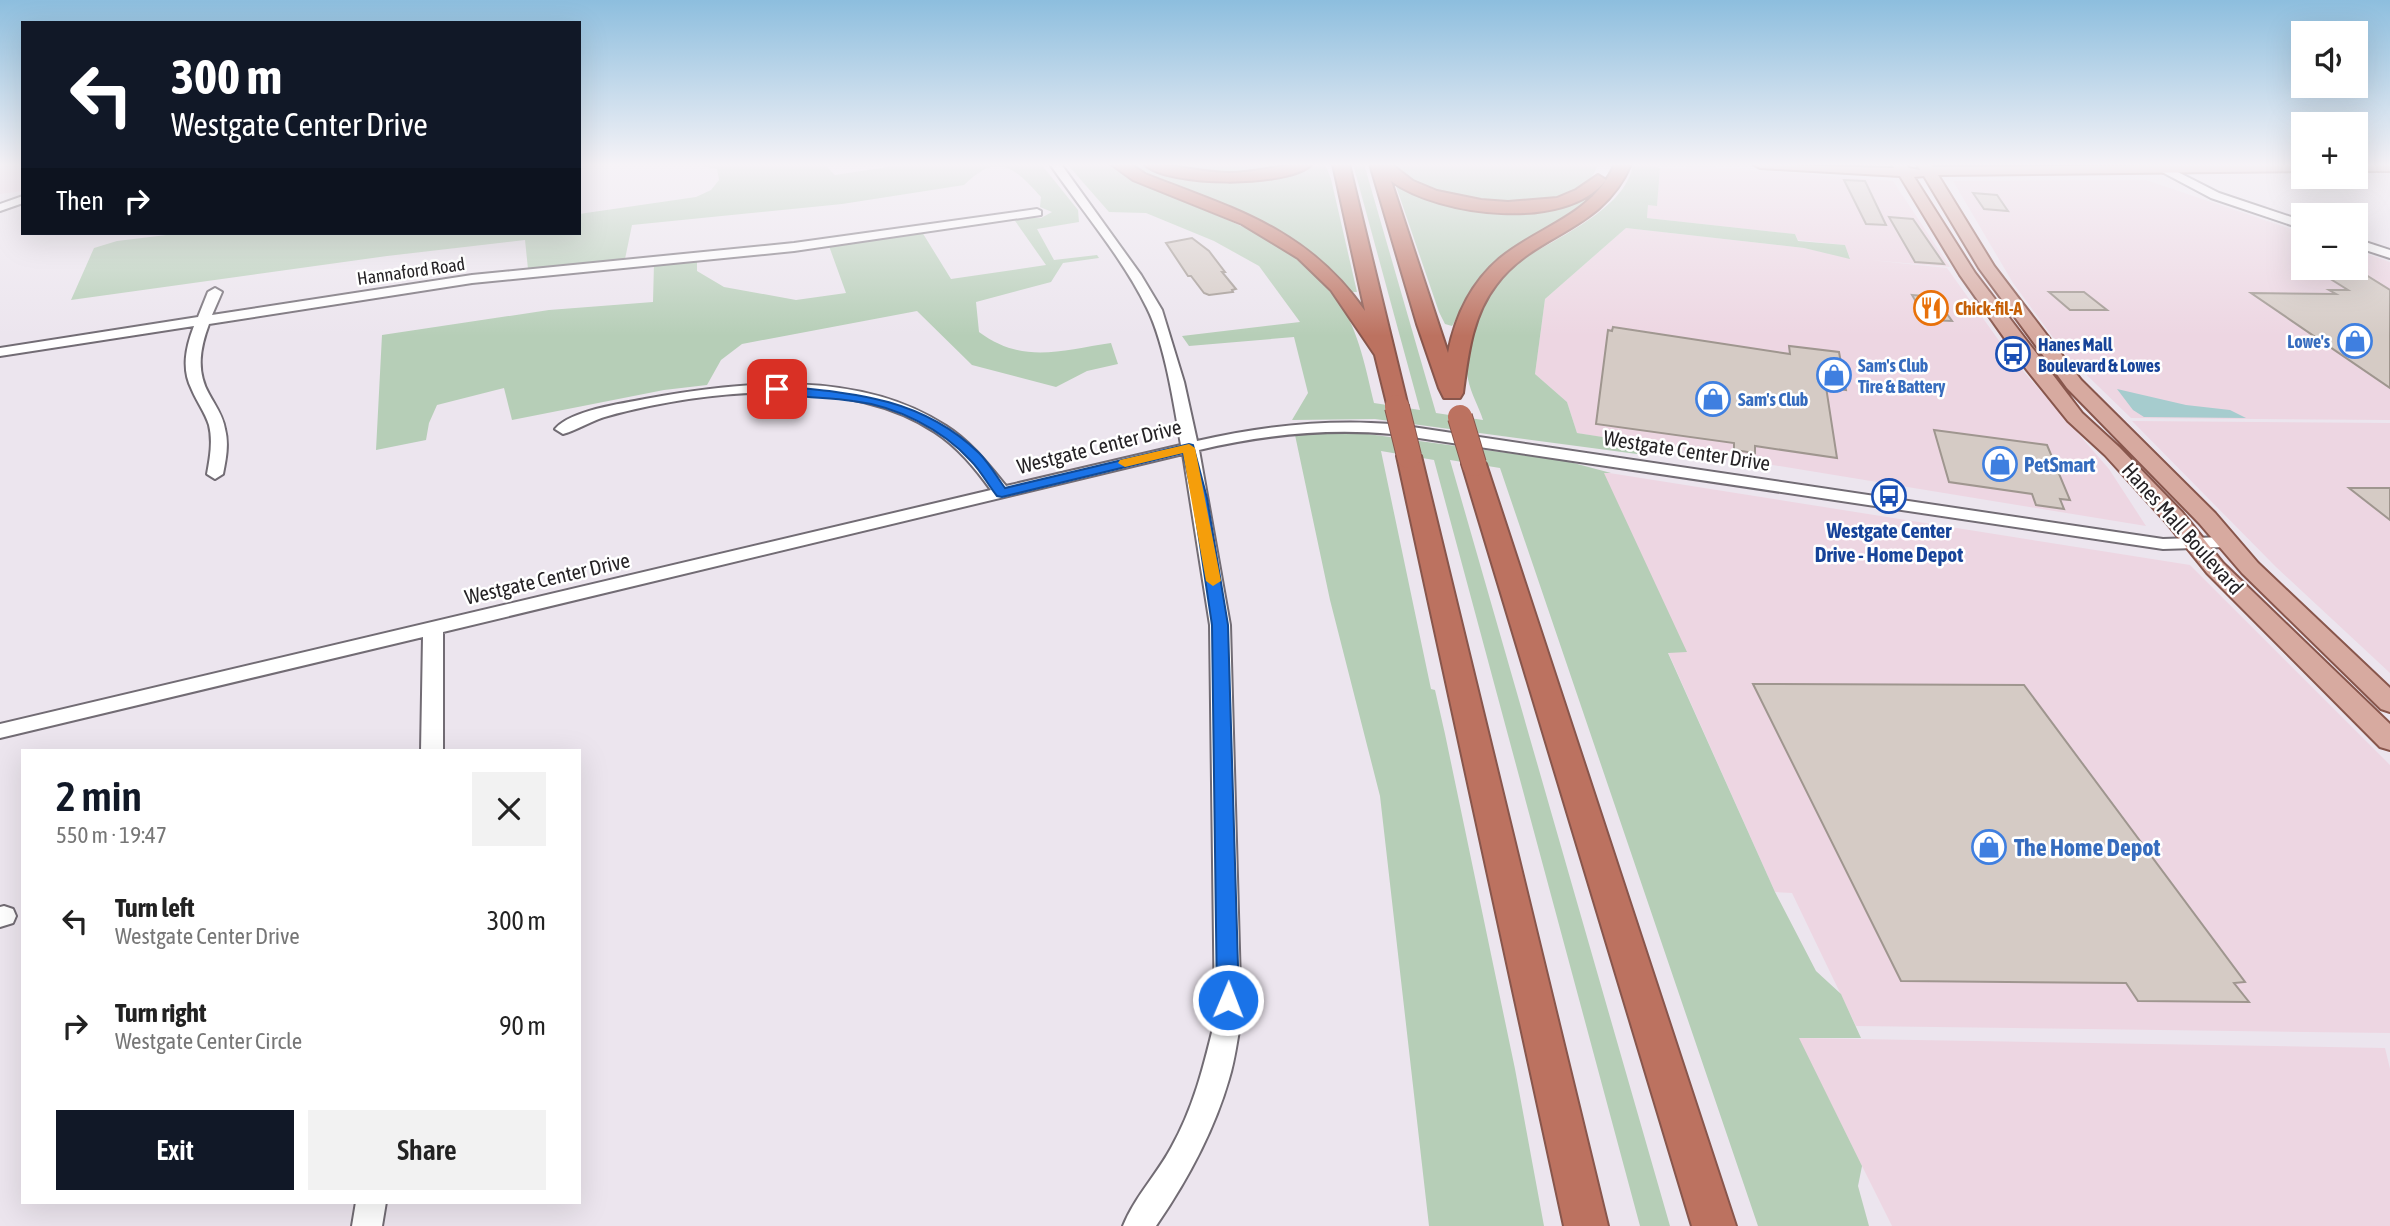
<!DOCTYPE html>
<html lang="en">
<head>
<meta charset="utf-8">
<style>
  body { margin:0; font-family:"Asap Condensed",sans-serif; background:#f2f2f2; color:#222; height:100vh; display:flex; flex-direction:column; font-size:26px; white-space:nowrap }
  * { box-sizing:border-box; margin:0 }
  p { font-size:23px; color:#767676 }
  .icon { flex:none; width:38px; height:38px; fill:none; stroke:currentColor; stroke-width:2; stroke-linecap:round; stroke-linejoin:round }
  .map { position:relative; flex:1; overflow:hidden }
  .sheet { position:absolute; left:21px; top:749px; width:560px; height:455px; display:flex; flex-direction:column; background:#fff; border-radius:0px; box-shadow:0 7px 28px #0002 }
  .sheet>* { flex:none }
  .top-card { position:absolute; left:21px; top:21px; width:560px; height:214px; border-radius:0px; box-shadow:0 7px 28px #0002; background:#111827; color:#fff; overflow:hidden }
  .buttons { position:absolute; left:2291px; top:21px; display:grid; gap:14px }
  .buttons a { display:grid; place-items:center; width:77px; height:77px; border-radius:0px; background:#fff; box-shadow:0 7px 28px #0002; font-size:35px }
  .pin { position:absolute; display:grid; place-items:center; width:60px; height:60px; color:#fff; margin:-30px; border-radius:14px; box-shadow:0 4px 10px #0006 }
  .me { position:absolute; width:77px; margin:-38px; rotate:1deg; stroke-linejoin:round; filter:drop-shadow(0 0 5px #0008) }
  .turn { display:flex; align-items:center; gap:24px; height:147px; padding:0 35px; font-size:32px }
  .turn .icon { width:91px; height:91px; stroke-width:2.5 }
  .turn b { display:block; font-size:49px; line-height:60px }
  .then { display:flex; align-items:center; height:66px; padding:0 35px; background:#0003; gap:14px; font-size:26px }
  .round { display:grid; place-items:center; flex:none; width:74px; height:74px; border-radius:0px; background:#f2f2f2 }
  .summary { display:flex; align-items:center; justify-content:space-between; height:119px; padding:0 35px }
  h1 { font-size:42px; font-weight:600; line-height:52px; color:#111827 }
  .cta { display:flex; gap:14px; margin-top:auto; padding:14px 35px }
  .cta a { flex:1; height:80px; border-radius:0px; background:#111827; color:#fff; font-size:28px; font-weight:600; line-height:80px; text-align:center }
  .cta a+a { background:#f2f2f2; color:#222 }
  ul { padding:0; list-style:none }
  li { display:flex; align-items:center; gap:21px; height:105px; padding:0 35px }
  li div { flex:1 }
  li b { display:block; font-size:26px }
  li em { font-style:normal }
  .map>svg:first-child { display:block }
  .commercial { fill:#edd6e2 }
  .green { fill:#b6ceb7 }
  .water { fill:#a6ccce }
  .building { fill:#d5cbc5; stroke:#9f968f; stroke-width:2 }
  .lines { fill:none; stroke-linecap:round; stroke-linejoin:round }
  .minor-casing { stroke:#726c74; stroke-width:4 }
  .major-casing { stroke:#88564c; stroke-width:4 }
  .highway-casing { stroke:#88564c; stroke-width:4 }
  .minor { fill:#fff; fill-rule:evenodd }
  .major { fill:#d7aaa0; fill-rule:evenodd }
  .highway { fill:#bc7260; fill-rule:evenodd }
  .highway-bridge-casing { stroke:#88564c; stroke-width:26; stroke-linecap:butt }
  .highway-bridge { stroke:#bc7260; stroke-width:24 }
  .route { fill:#1a73e8; stroke:#114b97; stroke-width:2 }
  .slow { fill:#f59e0b }
  .labels { text-anchor:middle; dominant-baseline:central; stroke-width:5; stroke-linejoin:round; paint-order:stroke }
  .far-street-label { font-size:18px; fill:#262326; stroke:#fff }
  .far-food-label { font-size:18px; font-weight:bold; fill:#c56008; stroke:#fff; text-anchor:start }
  .far-shop-label { font-size:18px; font-weight:bold; fill:#366cbe; stroke:#fff; text-anchor:start }
  .far-transit-label { font-size:18px; font-weight:bold; fill:#164399; stroke:#fff; text-anchor:start }
  .street-label { font-size:21px; fill:#262326; stroke:#fff }
  .shop-label { font-size:21px; font-weight:bold; fill:#366cbe; stroke:#fff; text-anchor:start }
  .transit-label { font-size:21px; font-weight:bold; fill:#164399; stroke:#fff }
  .near-shop-label { font-size:24px; font-weight:bold; fill:#366cbe; stroke:#fff; text-anchor:start }
</style>
</head>
<body>
<div class="map">
<svg width="2390" height="1226" viewBox="0 0 2390 1226">
  <rect width="100%" height="100%" fill="#ece5ee"/>
  <path class="commercial" d="M0,164h23v27l-23,3z
    M1687,165l206,16 57,86 -80,-7 77,8 63,88 99,113 37,57 -569,-93 -10,-31 -32,-28 10,-75 81,-71 178,20 46,10 -5,-13 -47,-5 -3,-6 -148,-16 1,-13h9l3,-37h26z
    M2146,180l157,53v35h53v-18l34,12v158l-259,-2 -65,-63 -53,-72 -60,-102z
    M2132,421l258,2v250l-114,-106z
    M1603,472l587,93 200,200v268l-534,-7 -64,-133 -17,-1 -107,-240h18z
    M1798,1038l587,10 5,21v157h-498z"/>
  <path class="green" d="M695,164h129l11,11 72,-11h134l37,46 1,12 -42,7 17,31 43,-5 2,3 -36,5 -12,19 -75,20 3,30c45,33 82,18 132,11l7,21 -31,7 -31,16 -84,-22 -55,-54 -175,33 -21,16 -14,25 -43,5 -152,30 -8,-32 -67,17 -8,18 -3,17 -50,10 6,-115 167,-25 104,-8 1,-39 43,-3v11l27,16 72,13 50,-7 -17,-47 93,-14 29,47 95,-14 -33,-47h28l11,-6 -12,-5 1,-10c-27,-30 -43,-46 -77,-12l-122,19 -210,21 -7,34 -97,10 -3,-29 -138,16 -316,44 23,-52 23,-7 66,-8h396v-19l117,-17 15,-7 8,-10 -2,-11z
    M1067,164c13,0 31,-3 43,0 8,2 36,21 46,26 66,30 141,48 184,113 19,29 26,67 34,100l46,7 -67,-246h11l72,249 47,7c-4,-13 -12,-26 -15,-41 -10,-44 17,-88 48,-115 36,-25 111,-54 117,-100h22l-5,2 10,2 -3,38 -9,-1 -1,13 148,16 3,7 47,4 5,14 -46,-11 -178,-20 -81,71 -10,75 32,28 10,31 77,12 -17,9 -262,-35 -83,1 16,-27 -14,-56 -105,9 -7,-10 118,-14 -41,-56 -45,-25 -68,-28 -37,-1z
    M1126,164h18l80,15 101,-15 6,15 26,113h-7l-18,-20 -32,-27z
    M1160,164h137c-40,12 -98,16 -137,0z
    M1392,164h207c-7,14 -14,24 -29,31 -7,4 -18,4 -26,5 -43,6 -125,4 -152,-36z
    M1403,185l95,24 98,-14 -85,56 -46,52 -13,23 -7,-2 -6,-12 -43,-126z
    M1353,432l213,29 45,12h-7l83,179 -19,1 107,239 41,79 25,23 20,44h-62l63,128 -4,20 11,40h-111l-258,-758 -50,-8 220,766h-30l-206,-766 -53,-9 50,238 4,1 10,44 70,335 29,157h-115l-49,-430 -50,-196 -35,-165z"/>
  <path class="water" d="M2117,389l69,16 44,5 16,8 -102,-1 -11,-7z"/>
  <path class="building" d="M1844,180l21,1 21,44 -20,-1z
    M1973,193l24,2 11,16 -24,-2z
    M1889,217l24,2 31,45 -29,-2z
    M1192,238l17,13 16,21h-3l14,17 -4,1 1,2 -24,3 -5,-2 -13,-17h-3l-22,-33z
    M2313,268h27l12,7h14l24,15v98l-139,-95 85,1 -7,-4h19z
    M2049,292h35l23,18h-37z
    M1912,295l23,2 17,24 -25,-1z
    M1613,327l177,27 -1,-8 50,6 7,38 -20,-3 11,71 -82,-12v7l-21,-3v-7l-138,-19 12,-94 4,1z
    M1934,430l113,15 23,55 -10,-1 4,10 -28,-4 -4,-11 -83,-12z
    M2349,488h41v32z
    M1753,684l271,1 221,297 -11,1 15,19 -111,-1 -12,-18 -225,-2z"/>
  <g class="lines">
    <g class="minor-casing">
      <path id="minor" d="M1050,164h11l80,111 21,35 22,72 13,59c65,-15 129,-22 195,-17l771,115 62,-2 9,5 -9,5 -62,2 -771,-115c-66,-6 -129,1 -193,16l31,175 11,395c-4,20 -6,40 -12,59 -15,52 -42,102 -73,147h-33c11,-28 34,-52 48,-78 23,-41 33,-83 44,-128l-5,-395 -27,-171 -740,178v119h-22l2,-114 -423,101v-14l991,-234c-16,-22 -33,-43 -56,-58 -88,-58 -230,-42 -327,-16 -16,4 -30,14 -45,18l-8,-5c16,-19 66,-25 90,-30 96,-18 214,-30 301,27 24,15 42,38 60,60l175,-41c-7,-40 -16,-101 -34,-137 -25,-51 -65,-97 -97,-144z
        M2162,168h8l49,25 84,28v8l-92,-31 -49,-26z
        M23,196v7l-23,8v-7z
        M1037,209l4,2v4l-247,36 -322,32 -263,41c-9,24 -13,47 0,70 6,11 14,22 16,35 4,15 1,30 -2,45l-8,5 -8,-5c3,-16 6,-33 2,-49 -4,-13 -12,-23 -17,-35 -11,-21 -6,-43 2,-64l-194,30v-8l198,-31 10,-25 7,-4 7,4 -10,23 260,-40 322,-32z
        M2356,239l34,11v8l-34,-11z
        M4,906l9,3 3,7 -3,7 -13,4v-20z
        M356,1202h30l-4,24h-30z"/>
    </g>
    <g class="major-casing">
      <path id="major" d="M1753,164l141,4 -2,-4h14l3,4 11,2 -3,-6h14l2,3 370,-3v7l-365,4 56,91 87,114 134,133 43,50 132,125v24l-9,-3 -139,-136 -43,-50 -132,-135 -88,-120 -55,-92 -10,1 61,96 107,140 37,34 63,65 41,51 167,161v26l-10,-3 -173,-174 -41,-51 -61,-67 -37,-34 -41,-51 -67,-95 -60,-99 -140,-8z
        M2356,164h34v7h-34z"/>
    </g>
    <g class="highway-casing">
      <path id="highway" d="M1111,164h19l15,10c89,35 162,54 220,137l-32,-147h16l59,243 -3,5h-16l-14,-57 -44,-65 -33,-32 -56,-34 -109,-44z
        M1144,164c30,0 57,9 87,9 27,-1 53,-9 81,-9 -24,24 -144,23 -168,0z
        M1370,164h21l22,17 24,10 44,9 27,2 49,-4 19,-8 22,-15 8,5c-40,52 -167,36 -215,1l57,172c7,-36 23,-70 51,-94 41,-34 92,-42 116,-95h16c-29,69 -96,68 -135,121 -24,31 -28,71 -33,108l-3,5h-16l-5,-10 -22,-64z
        M1409,449l8,2 4,5 187,770h-44l-167,-770 4,-5z
        M1474,457l8,2 4,5 250,762h-44l-230,-762 4,-5z"/>
    </g>
    <use href="#minor" class="minor"/>
    <use href="#major" class="major"/>
    <use href="#highway" class="highway"/>
    <g class="highway-bridge-casing">
      <path id="highway-bridge" d="M1397,407l12,49
        M1460,417l14,47"/>
    </g>
    <use href="#highway-bridge" class="highway-bridge"/>
  </g>
  <linearGradient id="sky" x2="0" y2="1"><stop stop-color="#8dbede"/><stop offset="0.49" stop-color="#f6f3f7"/><stop offset="1" stop-color="#f6f3f7" stop-opacity="0"/></linearGradient>
  <rect width="2390" height="336" fill="url(#sky)"/>
  <path class="route" d="M777,386c76,7 144,11 202,67 10,10 18,24 26,35l184,-44 4,1 14,53 21,127 11,375 -3,7 -8,3 -8,-3 -3,-7 -5,-375 -19,-127 -10,-45 -181,44 -5,-1c-9,-11 -16,-25 -26,-35 -29,-32 -75,-55 -118,-60 -27,-4 -55,-3 -81,-9l-2,-3z"/>
  <path class="slow" d="M1189,444l6,4 26,133 -8,5 -7,-5 -23,-128 -58,14 -7,-4 2,-3z"/>
  <defs>
    <g id="restaurant-ring" transform="scale(1.75)"><circle r="9.5" fill="#fff" stroke="#e8710a" stroke-width="1.5"/><path d="M-5-6h1v4h1v-4h1v4h1v-4h1v5L-1.5 .5V6h-2V.5L-5-1ZM5-6V6H3V1.5H1.5Q1.5-4 5-6Z" fill="#e8710a"/></g>
    <g id="shop-ring" transform="scale(1.75)"><circle r="9.5" fill="#fff" stroke="#3f7fe0" stroke-width="1.5"/><path d="M-5-2.5h2.3a2.7 3.5 0 0 1 5.4 0H5L5.5 6h-11ZM-1.5-2.5h3a1.5 2.3 0 0 0-3 0Z" fill="#3f7fe0"/></g>
    <g id="bus-ring" transform="scale(1.75)"><circle r="9.5" fill="#fff" stroke="#1a4fb4" stroke-width="1.5"/><path d="M-5-6H5V4H4V6H2V4H-2V6H-4V4H-5ZM-3.5-4V0h7V-4ZM-3.5 1.2v1.5H-2V1.2ZM2 1.2v1.5H3.5V1.2Z" fill="#1a4fb4"/></g>
  </defs>
  <g fill-rule="evenodd">
    <use href="#restaurant-ring" x="1931" y="308"/>
    <use href="#shop-ring" x="2355" y="341"/>
    <use href="#bus-ring" x="2013" y="354"/>
    <use href="#shop-ring" x="1834" y="375"/>
    <use href="#shop-ring" x="1713" y="399"/>
    <use href="#shop-ring" x="2000" y="464"/>
    <use href="#bus-ring" x="1889" y="496"/>
    <use href="#shop-ring" x="1989" y="847"/>
  </g>
  <g class="labels">
    <g class="far-street-label">
      <text transform="translate(411 271) rotate(-8)">Hannaford Road</text>
    </g>
    <g class="far-food-label">
      <text x="1955" y="308">Chick-fil-A</text>
    </g>
    <g class="far-shop-label">
      <text x="2330" y="341" text-anchor="end">Lowe's</text>
      <text x="1858" y="365">Sam's Club<tspan x="1858" dy="21">Tire &amp; Battery</tspan></text>
      <text x="1738" y="399">Sam's Club</text>
    </g>
    <g class="far-transit-label">
      <text x="2038" y="344">Hanes Mall<tspan x="2038" dy="21">Boulevard &amp; Lowes</tspan></text>
    </g>
    <g class="street-label">
      <text transform="translate(1099 446) rotate(-14)">Westgate Center Drive</text>
      <text transform="translate(1687 450) rotate(9)">Westgate Center Drive</text>
      <text transform="translate(2183 528) rotate(48)">Hanes Mall Boulevard</text>
      <text transform="translate(547 578) rotate(-13)">Westgate Center Drive</text>
    </g>
    <g class="shop-label">
      <text x="2024" y="464">PetSmart</text>
    </g>
    <g class="transit-label">
      <text x="1889" y="530">Westgate Center<tspan x="1889" dy="24">Drive - Home Depot</tspan></text>
    </g>
    <g class="near-shop-label">
      <text x="2014" y="847">The Home Depot</text>
    </g>
  </g>
</svg>
<div class="buttons">
<a><svg class="icon" aria-label="sound" viewBox="0 0 24 24"><path d="M4 9h4l5-4v14l-5-4H4zM17 9q2 3 0 6"/></svg></a>
<a>+</a>
<a>−</a>
</div>
<div class="pin" style="left:777px;top:389px;background:#d93025"><svg class="icon" aria-label="arrive" viewBox="0 0 24 24"><path d="M6 21V4h12l-3 4 3 4H6"/></svg></div>
<svg class="me" style="left:1228px;top:1000px" viewBox="-20 -20 40 40"><circle r="17" fill="#1a73e8" stroke="#fff" stroke-width="3"/><path d="M0-11L8 9 0 5-8 9z" fill="#fff"/></svg>
<div class="top-card">
<div class="turn"><svg class="icon" aria-label="left" viewBox="0 0 24 24"><path d="M17 20v-9H6M10 6l-5 5 5 5"/></svg><div><b>300 m</b>Westgate Center Drive</div></div>
<div class="then">Then<svg class="icon" aria-label="right" viewBox="0 0 24 24"><path d="M7 20v-9h11M14 6l5 5-5 5"/></svg></div>
</div>
<section class="sheet">
<div class="summary"><div><h1>2 min</h1><p>550 m · 19:47</p></div><a class="round"><svg class="icon" aria-label="close" viewBox="0 0 24 24"><path d="M6 6l12 12M18 6L6 18"/></svg></a></div>
<ul>
<li><svg class="icon" aria-label="left" viewBox="0 0 24 24"><path d="M17 20v-9H6M10 6l-5 5 5 5"/></svg><div><b>Turn left</b><p>Westgate Center Drive</p></div><em>300 m</em></li>
<li><svg class="icon" aria-label="right" viewBox="0 0 24 24"><path d="M7 20v-9h11M14 6l5 5-5 5"/></svg><div><b>Turn right</b><p>Westgate Center Circle</p></div><em>90 m</em></li>
</ul>
<div class="cta"><a>Exit</a><a>Share</a></div>
</section>
</div>
</body>
</html>
